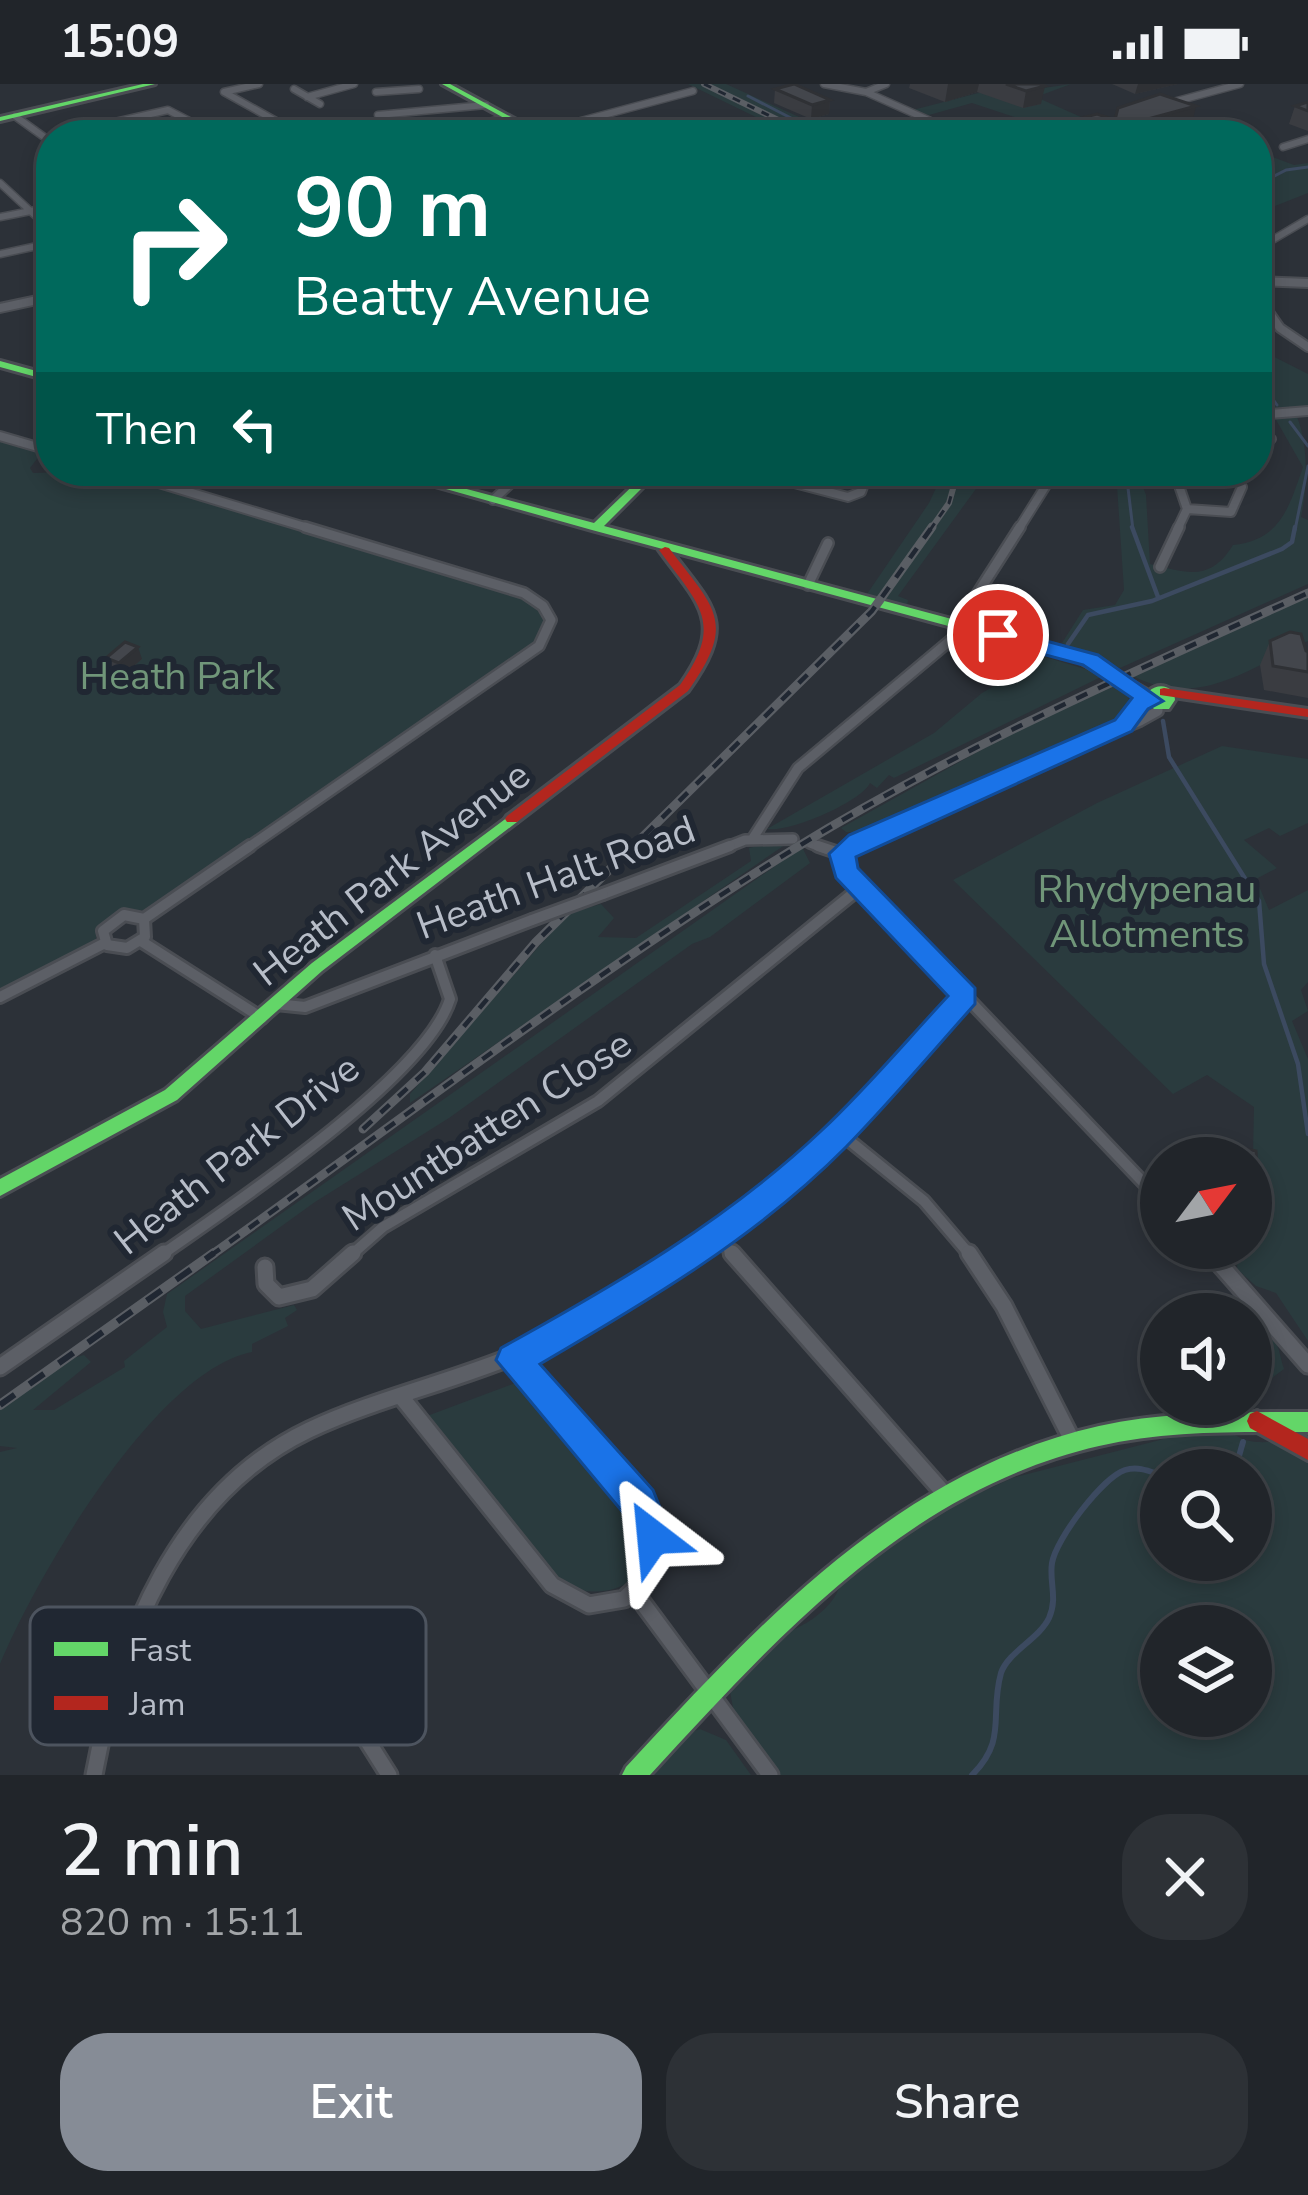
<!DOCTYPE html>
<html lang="en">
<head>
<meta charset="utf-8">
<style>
  body { margin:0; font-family:"Nunito Sans",sans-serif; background:#2d3136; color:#f1f3f6; height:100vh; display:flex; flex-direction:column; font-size:45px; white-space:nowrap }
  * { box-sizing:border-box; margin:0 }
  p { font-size:39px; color:#a2a5a8 }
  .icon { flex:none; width:66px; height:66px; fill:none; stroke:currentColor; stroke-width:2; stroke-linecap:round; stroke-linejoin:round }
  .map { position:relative; height:1691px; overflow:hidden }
  .side { display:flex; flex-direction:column; background:#21252a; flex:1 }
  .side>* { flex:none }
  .banner { position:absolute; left:36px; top:36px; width:1236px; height:366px; border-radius:48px; box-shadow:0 6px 18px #0003,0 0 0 3px #3e4247; background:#00695c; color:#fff; overflow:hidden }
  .needle { width:78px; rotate:58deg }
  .tools { position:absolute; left:1140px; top:1053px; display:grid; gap:24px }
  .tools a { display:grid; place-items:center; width:132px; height:132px; border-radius:50%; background:#21252a; box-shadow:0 6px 18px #0003,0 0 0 3px #3e4247; font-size:60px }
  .pin { position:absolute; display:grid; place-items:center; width:102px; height:102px; color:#fff; margin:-51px; border:6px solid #fff; border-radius:50%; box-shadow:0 3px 12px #0007 }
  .me { position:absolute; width:132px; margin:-66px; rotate:331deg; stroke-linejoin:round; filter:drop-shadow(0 0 9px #0008) }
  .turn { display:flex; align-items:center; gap:42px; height:252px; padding:0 60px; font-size:54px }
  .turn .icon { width:156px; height:156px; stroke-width:2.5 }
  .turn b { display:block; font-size:84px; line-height:102px }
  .then { display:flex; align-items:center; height:114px; padding:0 60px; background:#0003; gap:24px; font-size:45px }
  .round { display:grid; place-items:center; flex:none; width:126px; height:126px; border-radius:48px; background:#2d3136 }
  .summary { display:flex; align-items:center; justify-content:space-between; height:204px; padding:0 60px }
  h1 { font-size:72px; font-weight:600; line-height:90px }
  .primary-button { display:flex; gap:24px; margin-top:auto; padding:24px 60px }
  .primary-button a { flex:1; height:138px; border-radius:48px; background:#868c96; color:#fff; font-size:48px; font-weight:600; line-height:138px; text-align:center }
  .primary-button a+a { background:#2d3136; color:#f1f3f6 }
  .status { display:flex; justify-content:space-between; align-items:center; height:84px; padding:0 60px; background:#21252a; direction:ltr }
  .status svg { height:33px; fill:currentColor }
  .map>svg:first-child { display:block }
  .green { fill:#2a3b3e; fill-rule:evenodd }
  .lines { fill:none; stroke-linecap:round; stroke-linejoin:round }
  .stream-far2 { stroke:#3c4a60; stroke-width:3 }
  .stream-far1 { stroke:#3c4a60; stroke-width:4.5 }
  .stream { stroke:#3c4a60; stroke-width:6 }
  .street-far4-casing { stroke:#4a4d53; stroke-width:9 }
  .street-far3-casing { stroke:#4a4d53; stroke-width:12 }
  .street-far2-casing { stroke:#4a4d53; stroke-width:14 }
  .street-far1-casing { stroke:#4a4d53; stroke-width:16 }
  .street-casing { stroke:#4a4d53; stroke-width:21 }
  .fast-casing { stroke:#4a4d53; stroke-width:6 }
  .jam-casing { stroke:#4a4d53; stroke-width:6 }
  .street-far4 { stroke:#5c5f66; stroke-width:6 }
  .street-far3 { stroke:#5c5f66; stroke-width:8 }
  .street-far2 { stroke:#5c5f66; stroke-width:9 }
  .street-far1 { stroke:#5c5f66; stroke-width:10 }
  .street { stroke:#5c5f66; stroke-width:15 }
  .fast { fill:#63d668; fill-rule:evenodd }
  .jam { fill:#b3261e; fill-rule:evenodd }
  .rail-far2-casing { stroke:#5a5e64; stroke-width:6 }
  .rail-far1-casing { stroke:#5a5e64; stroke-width:9 }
  .rail-casing { stroke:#5a5e64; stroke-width:10 }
  .rail-far2 { stroke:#202732; stroke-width:3; stroke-dasharray:8; stroke-linecap:butt }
  .rail-far1 { stroke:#202732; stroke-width:4.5; stroke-dasharray:12; stroke-linecap:butt }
  .rail { stroke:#202732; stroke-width:6; stroke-dasharray:18; stroke-linecap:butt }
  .street-bridge-casing { stroke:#4a4d53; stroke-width:16; stroke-linecap:butt }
  .street-bridge { stroke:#5c5f66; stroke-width:10 }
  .wall { fill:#3a3c41 }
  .shaded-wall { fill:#2f3135 }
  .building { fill:#43464c; stroke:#2f3135; stroke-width:3 }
  .route { fill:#1a73e8; stroke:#114b97; stroke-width:3 }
  .labels { text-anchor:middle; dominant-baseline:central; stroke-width:12; stroke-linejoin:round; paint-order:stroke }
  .park-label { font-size:39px; fill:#709679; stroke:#202732 }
  .street-label { font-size:39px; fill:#b7bdc8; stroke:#202732 }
  .key { fill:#202732; stroke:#4d545f; stroke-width:3 }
  .key-label { font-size:33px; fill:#b7bdc8 }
</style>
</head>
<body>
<div class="status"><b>15:09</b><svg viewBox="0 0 49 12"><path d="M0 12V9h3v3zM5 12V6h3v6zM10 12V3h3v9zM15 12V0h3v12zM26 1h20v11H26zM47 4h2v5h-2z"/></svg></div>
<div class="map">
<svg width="1308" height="1691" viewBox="0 0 1308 1691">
  <rect width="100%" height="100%" fill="#2c3138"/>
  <path class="green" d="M688,0h12l106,50 -98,-50h18l113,51h-46z
    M1013,0l24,5 34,-5 -35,13 54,24 -42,7 -76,-25 -43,12 -20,-4z
    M1257,67l37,14 14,-2v30l-51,20z
    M1257,264l51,26v34l-39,4 -12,-19z
    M1297,333c11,27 11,68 4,100l7,3v64l-188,84 -58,-25 21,-33 32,-5 9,-15 -8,-119h21l9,24 4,69c38,9 60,18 83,-19 48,-5 56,-38 70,-78l-28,-49z
    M0,354l43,13 -13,17 3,5 80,-2 407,123 17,9 10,16 -10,26 -388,265c-27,1 -49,4 -54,33l-95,51z
    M944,387h45l-91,125 10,4 -1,6 -42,-9 64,-94z
    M1308,513v44c-59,27 -109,69 -175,35z
    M1045,573l60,18 -211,103 -5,-3 -12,13 -7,-5c-8,18 -80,50 -103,46l167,-96 48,-40z
    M1117,599l10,7 3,16 -11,10 2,8 -33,6v10l-20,1 -3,8 -50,13 -1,9 -29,5v6c-29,15 -57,17 -86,30v8l-26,12h-27l-5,-4 167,-93z
    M1222,662l86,13v64l-28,13 -11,-8 -25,12 33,28 -21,11 13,31 39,-20v92l-7,8 7,21 -16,10 16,38v282l-32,-48 -20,-7 -19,-17 1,-21h13l3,-141 -47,-32 -34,19 -220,-214 144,-77z
    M774,758h15l-379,261v-9l157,-180 34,-10 13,14 -16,19 38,1 115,-77 -2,-13z
    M802,763l8,16 -100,74 -18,7 -243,174 -134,84 -130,94v15l16,18 93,-24 3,5 -12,8 3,8 -36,18v8c-97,19 -215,224 -252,312v-212l17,-4 -17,-2v-36l73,-52 11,-3 7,7 -58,48h21l71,-43 -1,-6 43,-34 -4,-15 4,-18z
    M1253,1238c25,5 25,30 31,47l-33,24z
    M521,1297l118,135c25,60 -25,91 -78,68l-134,-168z
    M1202,1339l22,1c25,32 52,9 84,22v329h-532l-41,-57 -10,-53 8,-14c38,-15 72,-18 98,-49 10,-12 10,-26 24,-38l119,-75 8,3 30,-14 148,-38zM1161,1386h90v90h-90zM1161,1542h90v90h-90z
    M700,1645l26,11 25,35h-102l40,-42z"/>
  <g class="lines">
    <path class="stream-far2" d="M748,12l76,39
      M1257,101l29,-15 22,-3
      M1257,293l20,28
      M1290,338l18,24
      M1126,387l7,59
      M1295,446l13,-64"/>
    <path class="stream-far1" d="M1132,443l26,70
      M1068,560l20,-29 64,-14 130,-52 10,-7 3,-15
      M1163,637l6,36 90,144 5,63 34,100 10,70"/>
    <path class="stream" d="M1235,1386l8,-28
      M972,1691c36,-36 17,-59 29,-102 7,-21 38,-34 48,-55 9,-20 0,-36 3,-55 4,-24 50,-85 73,-93 13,-4 24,1 36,5"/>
    <g class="street-far4-casing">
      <path id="street-far4" d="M259,0l-35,8 77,43
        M824,0l42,8 96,43
        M294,5l26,15
        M376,8l43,-3
        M866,8l20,-8
        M307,13l47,-13
        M1166,20l74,-20
        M378,31l108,-10
        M15,32l36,26
        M536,49l157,-42
        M58,51l110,-25 48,25
        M174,51l29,-7
        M303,51l22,-5
        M421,51l88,-17
        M919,51l26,-7
        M1283,63l25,-8
        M0,99l51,47
        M0,133l51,-10
        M1257,165l51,-30
        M0,170l51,-11"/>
    </g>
    <g class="street-far3-casing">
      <path id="street-far3" d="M1257,197l51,2
        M1257,211l23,33 28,19
        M0,224l51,-11
        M1257,331l51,-4
        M0,352l48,14
        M1257,352l14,3
        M119,387l196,59
        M748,387l100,26 13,-5 8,-21
        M1174,387l13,38 44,3 11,-25
        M493,416l31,-29
        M1018,446l37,-59
        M1177,446l10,-21"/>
    </g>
    <g class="street-far2-casing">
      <path id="street-far2" d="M1160,483l19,-40
        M808,501l20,-42
        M958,540l62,-97
        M1132,637l9,-19 11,-1
        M753,754l45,-70 160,-134
        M810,759l16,6
        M246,765l293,-203 12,-26 -8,-14 -19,-13 -219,-66
        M722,765l23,-9 48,-1
        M853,765l119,-58 168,-70 18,-10v-7"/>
    </g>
    <g class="street-far1-casing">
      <path id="street-far1" d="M818,762l24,8
        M842,770l4,17 315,330
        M842,770l17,-8
        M603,810l127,-48
        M124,831l20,4 1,18 -18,11 -20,-3 -4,-14z
        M144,835l106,-73
        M141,857l121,77
        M0,913l105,-54
        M276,920l29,3 227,-87
        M840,1049l84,68 47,55
        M718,1153l17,19
        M1206,1164l7,8
        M160,1172c71,-50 266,-179 290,-257l-15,-44
        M350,1172l33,-29 215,-126 263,-214
        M686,1172l148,-123 131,-137"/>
    </g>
    <g class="street-casing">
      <path id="street" d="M732,1169l211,239
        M969,1169l35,53 69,136
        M1210,1169l98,112
        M265,1183l1,17 13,13 33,-8 41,-36
        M0,1283l164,-114
        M403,1315l149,186 37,20 35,-6 13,-12 15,-33 -4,-40 -134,-154
        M636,1510l134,181
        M346,1623l43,68
        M94,1691c25,-135 83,-282 215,-345 66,-31 139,-47 207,-75 63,-26 119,-64 174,-102"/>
    </g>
    <g class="fast-casing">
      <path id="fast" d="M143,0h12l-155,37v-4z
        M442,0h8l94,51h-9z
        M0,277l51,14v6l-51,-14z
        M382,387h17l195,52 54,-52h11l-55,55 482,129 63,36c10,-9 26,-5 26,9l-6,9h-15l-8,-9 -68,-39 -486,-131z
        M512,730l7,5 -2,3 -195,149 -145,129 -177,96v-17l165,-89 147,-127z
        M1308,1328v20c-69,0 -141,-2 -209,14 -191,44 -322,191 -449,329h-28l4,-8c135,-145 271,-295 473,-341 68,-15 140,-14 209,-14z"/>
    </g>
    <g class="jam-casing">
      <path id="jam" d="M665,463l4,1c45,60 69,73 19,143l-171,131h-10l-2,-3 2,-3 173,-131c45,-63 19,-80 -21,-135z
        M1164,604l144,21v8l-148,-22v-6z
        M1257,1327l51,28v21l-58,-32 -3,-7 3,-7z"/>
    </g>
    <use href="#street-far4" class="street-far4"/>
    <use href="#street-far3" class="street-far3"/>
    <use href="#street-far2" class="street-far2"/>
    <use href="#street-far1" class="street-far1"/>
    <use href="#street" class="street"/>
    <use href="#fast" class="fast"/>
    <use href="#jam" class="jam"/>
    <g class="rail-far2-casing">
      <path id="rail-far2" d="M704,0l105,51
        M930,446l19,-27 9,-32"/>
    </g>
    <g class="rail-far1-casing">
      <path id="rail-far1" d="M363,1045l62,-57 111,-130 336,-331 60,-84
        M210,1172c193,-137 382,-283 584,-407 164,-101 339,-177 514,-256"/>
    </g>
    <g class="rail-casing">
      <path id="rail" d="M0,1321l214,-152"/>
    </g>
    <use href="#rail-far2" class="rail-far2"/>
    <use href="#rail-far1" class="rail-far1"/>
    <use href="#rail" class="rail"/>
    <g class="street-bridge-casing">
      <path id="street-bridge" d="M532,836l71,-26"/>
    </g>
    <use href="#street-bridge" class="street-bridge"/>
  </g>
  <path class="wall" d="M910,0h130l1,20 -18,4 -46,-16 -32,10 -36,-14z
    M1112,0h66l-43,10z
    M775,5l55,11 -1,14 -18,5 -37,-16z
    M1308,18v29l-19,-7 6,-18z
    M1270,557l38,11v46l-44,-8 -4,-25z
    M106,574l36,1 -19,16 -13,-6z
    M1207,1056l49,11 3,49 -8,12v-54h-53z"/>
  <path class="shaded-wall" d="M948,0h31l-2,8 -32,10z
    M1138,0h40l-43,10z
    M1045,2l-4,18 -18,4 3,-17z
    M830,16l-1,14 -18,5 1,-14z
    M1196,22l-5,22 -26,7 -21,-15z
    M138,563l4,12 -19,16 -4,-12z"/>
  <path class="building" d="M794,0l36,16 -18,5 -37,-16z
    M1006,0h34l5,2 -19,5z
    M1160,10l36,12 -52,14 38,15h-136l-11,-5 62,-16 18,6 3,-12z
    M1308,18v9l-13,-5z
    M1290,548l11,2 5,17 2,1v20l-35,-6 -3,-25z
    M125,558l13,5 -19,16 -13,-5z
    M1207,1056l49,11 3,49 -8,-2v-40h-45z"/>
  <path class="route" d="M998,544l100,27 65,46 -15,8 -16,22 -276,126 2,11 117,120v16c-43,48 -84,97 -129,143 -89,90 -198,154 -306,217l113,126 19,47 -5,13 -14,6 -13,-6 -14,-34 -130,-156 5,-12c114,-63 225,-127 320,-217 45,-42 85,-90 127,-135l-112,-118 -7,-24 20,-19 266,-115 17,-22 -49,-33 -93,-25v-10z"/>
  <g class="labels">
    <g class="park-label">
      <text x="177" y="592">Heath Park</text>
      <text x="1147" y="805">Rhydypenau<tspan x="1147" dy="45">Allotments</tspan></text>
    </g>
    <g class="street-label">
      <text transform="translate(392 790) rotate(-38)">Heath Park Avenue</text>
      <text transform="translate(556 794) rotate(-20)">Heath Halt Road</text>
      <text transform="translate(487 1047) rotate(-33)">Mountbatten Close</text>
      <text transform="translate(237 1071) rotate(-38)">Heath Park Drive</text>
    </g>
  </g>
  <rect x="30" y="1523" width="396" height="138" rx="18" class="key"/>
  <rect x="54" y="1558" width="54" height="14" fill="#63d668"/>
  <rect x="54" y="1612" width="54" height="14" fill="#b3261e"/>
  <g class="key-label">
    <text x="129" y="1577">Fast</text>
    <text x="129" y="1631">Jam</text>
  </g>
</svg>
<div class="tools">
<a><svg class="needle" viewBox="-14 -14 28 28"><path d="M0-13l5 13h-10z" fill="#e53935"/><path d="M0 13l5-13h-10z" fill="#a2a5a8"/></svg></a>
<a><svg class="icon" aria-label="sound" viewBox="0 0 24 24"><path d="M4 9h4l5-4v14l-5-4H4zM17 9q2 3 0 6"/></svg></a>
<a><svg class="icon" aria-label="search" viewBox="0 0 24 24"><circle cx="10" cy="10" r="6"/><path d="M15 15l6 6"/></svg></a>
<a><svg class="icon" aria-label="layers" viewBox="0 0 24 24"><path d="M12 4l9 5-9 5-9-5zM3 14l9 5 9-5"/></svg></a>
</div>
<div class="pin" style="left:998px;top:551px;background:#d93025"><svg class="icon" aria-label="arrive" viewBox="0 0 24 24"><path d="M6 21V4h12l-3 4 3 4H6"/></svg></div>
<svg class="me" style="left:653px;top:1453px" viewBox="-20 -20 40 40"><path d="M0-17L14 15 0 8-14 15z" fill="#1a73e8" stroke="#fff" stroke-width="4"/></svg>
<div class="banner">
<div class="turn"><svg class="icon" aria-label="right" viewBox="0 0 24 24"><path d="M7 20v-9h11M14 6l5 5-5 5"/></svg><div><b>90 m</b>Beatty Avenue</div></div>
<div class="then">Then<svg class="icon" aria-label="left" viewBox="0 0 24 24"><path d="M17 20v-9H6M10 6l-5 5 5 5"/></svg></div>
</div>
</div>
<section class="side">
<div class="summary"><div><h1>2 min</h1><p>820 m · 15:11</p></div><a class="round"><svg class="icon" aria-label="close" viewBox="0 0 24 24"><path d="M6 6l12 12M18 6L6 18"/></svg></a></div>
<div class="primary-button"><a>Exit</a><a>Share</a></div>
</section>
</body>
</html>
